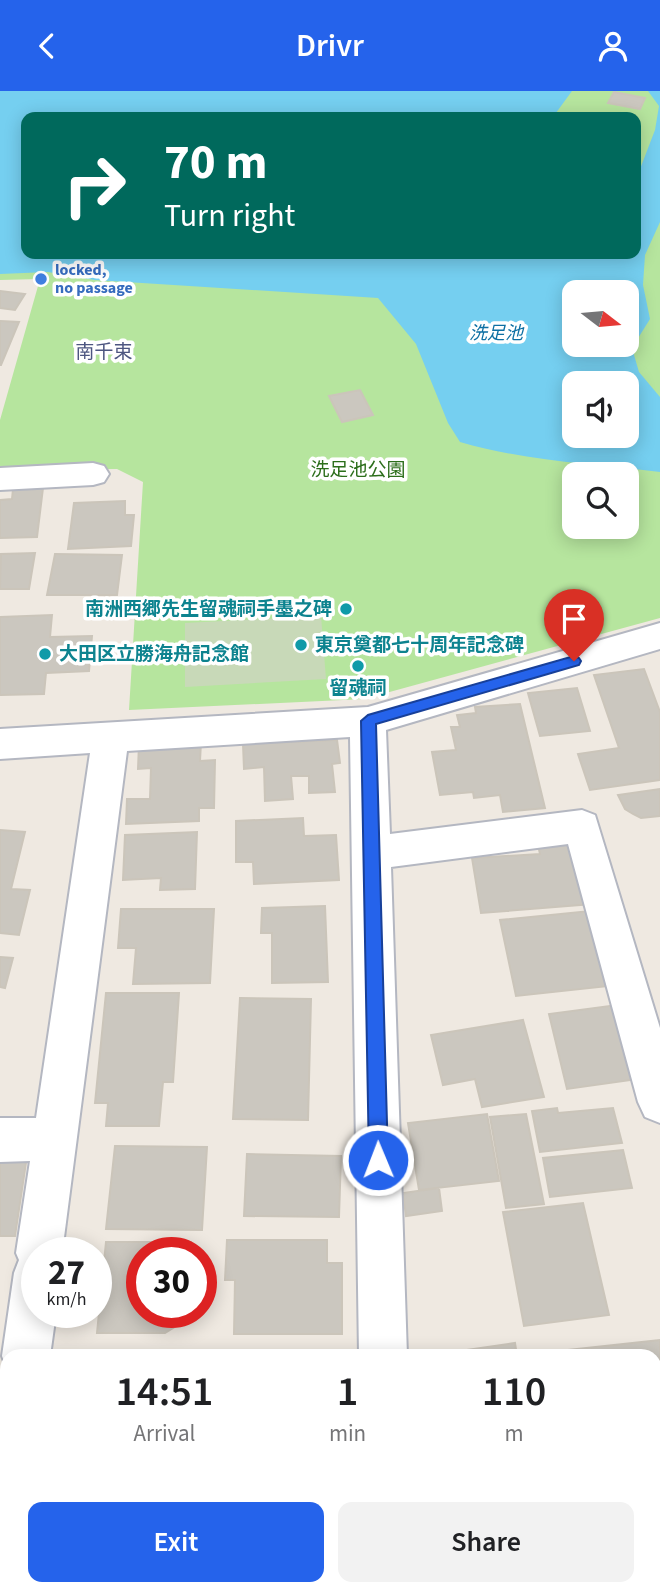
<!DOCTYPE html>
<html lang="en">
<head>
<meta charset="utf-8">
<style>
  body { margin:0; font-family:"Source Sans 3","Noto Sans JP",sans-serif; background:#f2f2f2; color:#202124; height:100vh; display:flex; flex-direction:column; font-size:26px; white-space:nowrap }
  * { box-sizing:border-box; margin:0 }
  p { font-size:23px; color:#757577 }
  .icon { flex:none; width:38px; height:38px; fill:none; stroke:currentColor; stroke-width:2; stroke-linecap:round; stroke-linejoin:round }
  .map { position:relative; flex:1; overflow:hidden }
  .details { position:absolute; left:0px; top:1258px; width:662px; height:247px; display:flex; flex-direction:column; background:#fff; border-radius:21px 21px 0 0; box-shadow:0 4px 18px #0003 }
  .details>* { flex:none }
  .banner { position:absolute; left:21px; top:21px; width:620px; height:147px; border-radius:14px; box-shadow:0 4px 18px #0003; background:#00695c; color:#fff; overflow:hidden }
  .needle { width:46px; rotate:106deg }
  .controls { position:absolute; left:562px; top:189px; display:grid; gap:14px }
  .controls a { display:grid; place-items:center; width:77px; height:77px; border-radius:14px; background:#fff; box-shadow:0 4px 18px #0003; font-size:35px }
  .speed { position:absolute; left:21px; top:1146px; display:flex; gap:14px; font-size:35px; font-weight:700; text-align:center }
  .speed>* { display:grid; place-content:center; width:91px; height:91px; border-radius:50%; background:#fff; box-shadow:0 4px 18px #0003; line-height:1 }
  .speed small { font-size:18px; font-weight:400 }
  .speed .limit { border:10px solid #d22; background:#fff; color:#111 }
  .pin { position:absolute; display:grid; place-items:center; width:60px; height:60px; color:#fff; margin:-72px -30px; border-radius:50% 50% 50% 0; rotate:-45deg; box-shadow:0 0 7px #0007 }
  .pin .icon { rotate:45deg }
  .me { position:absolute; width:77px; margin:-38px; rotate:359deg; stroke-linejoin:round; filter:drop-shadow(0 0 5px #0008) }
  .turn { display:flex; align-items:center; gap:24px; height:147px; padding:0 28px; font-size:32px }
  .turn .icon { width:91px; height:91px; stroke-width:2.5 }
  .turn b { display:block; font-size:49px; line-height:60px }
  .eta { display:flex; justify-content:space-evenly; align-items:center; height:119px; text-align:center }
  .eta b { font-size:42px; font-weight:600; line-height:49px }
  .primary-button { display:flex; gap:14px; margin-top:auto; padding:14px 28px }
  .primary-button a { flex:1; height:80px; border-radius:14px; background:#2563eb; color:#fff; font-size:28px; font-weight:600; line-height:80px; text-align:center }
  .primary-button a+a { background:#f2f2f2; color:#202124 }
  header { display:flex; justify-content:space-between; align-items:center; height:91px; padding:0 28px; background:#2563eb; color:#fff; font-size:32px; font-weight:600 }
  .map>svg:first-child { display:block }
  .green { fill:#b6e59e; fill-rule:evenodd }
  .cemetery { fill:#c8d9b8 }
  .water { fill:#75cff0; fill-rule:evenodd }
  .building { fill:#cbc7bf; stroke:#cbc5ba; stroke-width:2 }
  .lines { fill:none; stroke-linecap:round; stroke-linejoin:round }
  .minor-casing { stroke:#b4b7c1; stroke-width:4 }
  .minor { fill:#fff; fill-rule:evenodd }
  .route { fill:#2563eb; stroke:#184099; stroke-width:2 }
  .shop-dot { fill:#3f7fe0; stroke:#fff; stroke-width:2.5 }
  .culture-dot { fill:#0f9aa8; stroke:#fff; stroke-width:2.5 }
  .labels { text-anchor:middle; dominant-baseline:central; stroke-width:7; stroke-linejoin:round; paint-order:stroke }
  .far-shop-label { font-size:16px; font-weight:bold; fill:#366cbe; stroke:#fff; text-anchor:start }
  .far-water-label { font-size:18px; font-style:italic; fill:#0d6fa3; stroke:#fff }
  .far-quarter-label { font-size:19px; fill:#4d5680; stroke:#fff }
  .park-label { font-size:19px; fill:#2c6e1b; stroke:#fff }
  .culture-label { font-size:19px; font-weight:bold; fill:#0d838f; stroke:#fff; text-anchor:start }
</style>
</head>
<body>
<header><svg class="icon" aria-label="back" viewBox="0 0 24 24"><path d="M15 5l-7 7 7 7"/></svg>Drivr<svg class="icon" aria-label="person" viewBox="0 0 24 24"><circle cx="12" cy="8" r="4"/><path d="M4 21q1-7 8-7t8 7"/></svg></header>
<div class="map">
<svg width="660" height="1504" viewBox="0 0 660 1504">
  <rect width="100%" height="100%" fill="#efe9e1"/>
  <path class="green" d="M0,0h660v527l-296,81 -235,11 14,-228 -26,-13 -117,1v-50l40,-141 -40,1zM26,26h609v137h-609zM574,201h52v53h-52zM574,292h52v53h-52zM574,383h52v53h-52z"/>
  <path class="cemetery" d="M321,525l5,63 -141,8v-64z"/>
  <path class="water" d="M0,0h572l-19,26h-527v137h609v-72l20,-52 4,-24 -11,-15h12v131l-15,33 -2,30 7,34 -15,24 -1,12 5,17 21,25v75c-67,-8 -135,-11 -200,-30l-12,-19 -32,-79 -38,-46 -283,-18 -47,-8 -48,2zM574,201h52v53h-52zM574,292h52v53h-52z"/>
  <path class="building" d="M614,1l31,6 -5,11 -32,-6z
    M0,200l25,3 -10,16 -15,-2z
    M0,230l19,1 -18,43h-1z
    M360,299l13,25 -31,7 -13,-26z
    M43,397l-6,49 -37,1v-38l12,-1 1,-10z
    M125,410v14h9l-3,31 -63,3 6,-46z
    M35,462l-6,36h-29l1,-35z
    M55,463l67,1 -5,40h-70z
    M52,524l-2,22 42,-1 -3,35 -43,2 -2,21 -44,1v-78z
    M644,578l16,43v68l-70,10 -12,-36 41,-6 -25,-73z
    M577,597l13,43 -50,5 -12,-43z
    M520,613l25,104 -42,4 -3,-17 -26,3 -1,-6 -33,3 -8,-43 24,-2 -5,-23h9l-3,-12 19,-2 -1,-6z
    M337,649l3,23 -8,1 3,28 -26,1v-17h-18l2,23 -28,2 -1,-34 -20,2 -1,-25z
    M201,651l-1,19 15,-1 -1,48h-15v13l-73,3 1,-25h23l1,-31 -13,1 1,-25z
    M660,698v27l-19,2 -8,-4 -8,-5 -7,-14z
    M303,727l1,18 32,-1 3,45 -85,4 -1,-22h-17v-41z
    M0,739l25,2 -14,57 19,1 -11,45 -19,-2z
    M197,741l-2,57 -35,1 1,-12 -38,2 2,-45z
    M578,751l14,62 -111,9 -9,-55 68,-4 -2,-9z
    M325,815l3,76 -56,1v-50h-11l1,-25z
    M121,818h93l-4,74 -77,1 3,-36h-18z
    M590,820l19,75 -93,10 -16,-76z
    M0,866l13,1 -8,30 -5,-1z
    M106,902h73l-6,89h-10l-4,44h-53l2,-23h-13z
    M240,907l71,1 -3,121 -75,-1z
    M617,914l21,74 -71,10 -18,-75z
    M523,929l21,77 -62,10 -7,-28 -32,6 -12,-50z
    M557,1017l1,5 55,-5 9,35 -82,9 -8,-41z
    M487,1023l12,67 -80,9 -11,-67z
    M526,1023l18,90 -38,4 -16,-91z
    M115,1055l92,1 -5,83 -96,-1z
    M623,1059l9,38 -82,9 -7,-39z
    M247,1063l94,2 -2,61 -95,-1z
    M0,1064l27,1 -12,80h-15z
    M439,1097l3,23 -36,5 -3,-23z
    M583,1112l26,112 -85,11 -21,-114z
    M227,1149h100v23h15v71h-108l1,-54h-10z
    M106,1151h85l-1,11h-48v60h44v7l-21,13h-68z
    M660,1249v65h-6v-49h-113v-3z
    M515,1252l2,13h-50l-1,-6z
    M222,1260h77l-1,5h-77z
    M660,1463v41h-45l-1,-6h40v-34z"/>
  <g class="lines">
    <g class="minor-casing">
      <path id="minor" d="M93,372l11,3 5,8 -5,8 -11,3 -93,5v-22z
        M660,532v26l-274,81 4,104 192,-24 13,5 65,213v95l-15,-6 -7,-15 -70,-258 -177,23 16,489h-48l-9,-619 -223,14 -65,502h-25v60h19l-6,43h-43v13l-5,-13 12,-83 5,-13 -3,-7 14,-92 -30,1v-44h36l54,-365 -90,6v-30l368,-22z
        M7,1396v102h11l-18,6v-105z
        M660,1398v52l-6,1v-52z
        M318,1498h72l-2,6h-72z"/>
    </g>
    <use href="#minor" class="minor"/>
  </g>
  <path class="route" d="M574,565l5,2 2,3 -2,4 -203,59 12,436 -3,7 -7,2 -6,-2 -3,-7 -8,-439 7,-6z"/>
  <circle class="shop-dot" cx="41" cy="188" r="7"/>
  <g class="culture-dot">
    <circle cx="346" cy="518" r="7"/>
    <circle cx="301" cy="554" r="7"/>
    <circle cx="45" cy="563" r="7"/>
    <circle cx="358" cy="575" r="7"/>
  </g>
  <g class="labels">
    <g class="far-shop-label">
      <text x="55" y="179">locked,<tspan x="55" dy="18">no passage</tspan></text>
    </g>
    <g class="far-water-label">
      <text x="496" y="242">洗足池</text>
    </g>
    <g class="far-quarter-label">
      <text x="104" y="261">南千束</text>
    </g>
    <g class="park-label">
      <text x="358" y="379">洗足池公園</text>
    </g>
    <g class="culture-label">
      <text x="332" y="518" text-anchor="end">南洲西郷先生留魂祠手墨之碑</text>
      <text x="315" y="554">東京奠都七十周年記念碑</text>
      <text x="59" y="563">大田区立勝海舟記念館</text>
      <text x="358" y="597" text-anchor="middle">留魂祠</text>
    </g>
  </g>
</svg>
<div class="controls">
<a><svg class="needle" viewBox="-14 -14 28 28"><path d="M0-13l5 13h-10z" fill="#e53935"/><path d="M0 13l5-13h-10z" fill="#757577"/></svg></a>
<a><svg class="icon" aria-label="sound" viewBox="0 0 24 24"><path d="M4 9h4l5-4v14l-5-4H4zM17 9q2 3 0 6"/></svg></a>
<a><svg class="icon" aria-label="search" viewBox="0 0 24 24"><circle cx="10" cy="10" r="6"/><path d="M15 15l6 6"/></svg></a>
</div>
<div class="speed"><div>27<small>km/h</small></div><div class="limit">30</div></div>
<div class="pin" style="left:574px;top:570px;background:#d93025"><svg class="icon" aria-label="arrive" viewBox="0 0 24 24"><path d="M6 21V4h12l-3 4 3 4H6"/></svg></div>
<svg class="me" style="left:378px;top:1069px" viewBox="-20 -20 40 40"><circle r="17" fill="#2563eb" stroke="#fff" stroke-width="3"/><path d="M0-11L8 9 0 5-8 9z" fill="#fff"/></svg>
<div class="banner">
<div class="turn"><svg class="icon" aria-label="right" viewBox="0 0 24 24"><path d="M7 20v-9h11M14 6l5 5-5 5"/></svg><div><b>70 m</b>Turn right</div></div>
</div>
<section class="details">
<div class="eta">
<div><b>14:51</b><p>Arrival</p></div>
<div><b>1</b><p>min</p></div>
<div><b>110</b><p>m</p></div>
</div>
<div class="primary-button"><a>Exit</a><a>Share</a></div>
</section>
</div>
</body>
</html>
